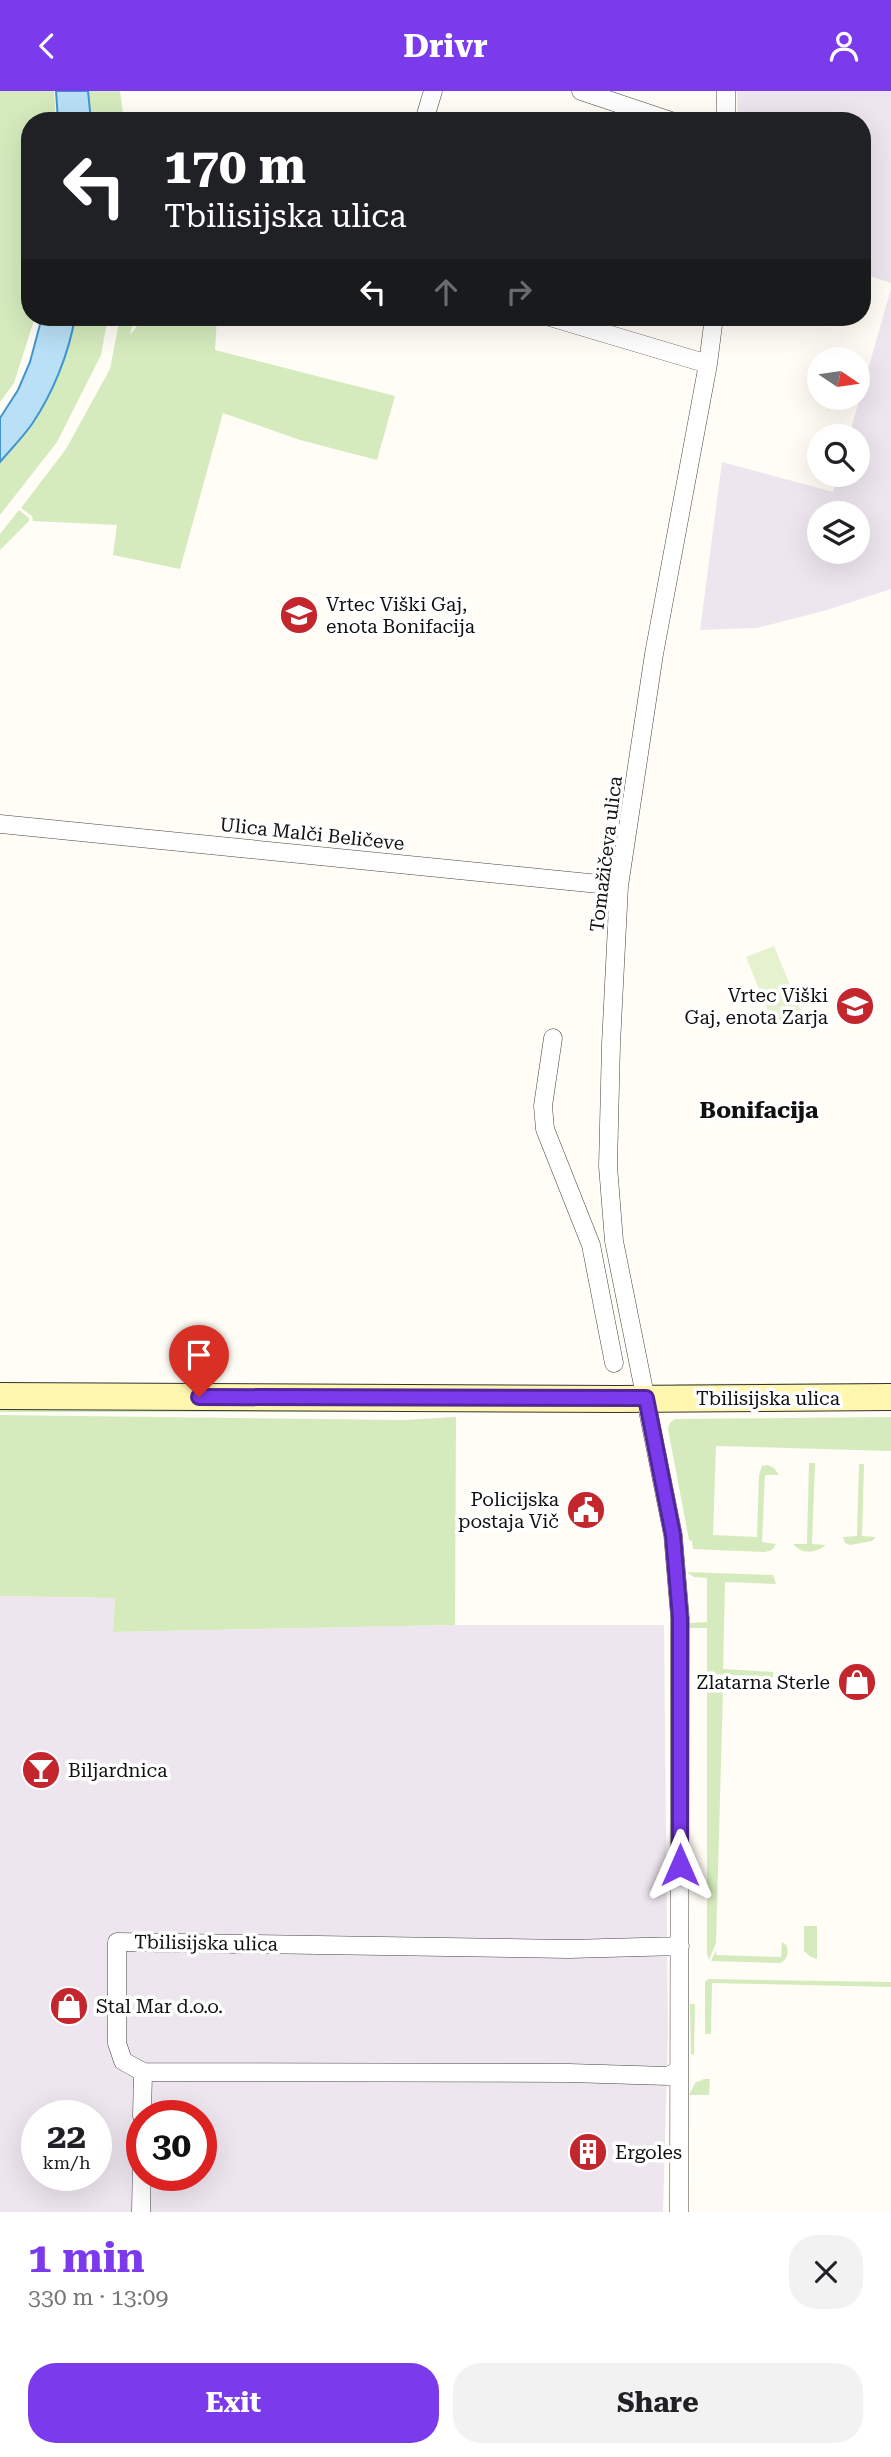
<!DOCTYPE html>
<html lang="en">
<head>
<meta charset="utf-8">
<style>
  body { margin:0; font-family:"Roboto Serif",serif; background:#f2f2f2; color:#202124; height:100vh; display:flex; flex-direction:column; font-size:26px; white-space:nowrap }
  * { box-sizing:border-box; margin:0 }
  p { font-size:23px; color:#757577 }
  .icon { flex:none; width:38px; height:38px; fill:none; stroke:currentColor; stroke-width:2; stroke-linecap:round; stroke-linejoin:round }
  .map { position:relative; height:2121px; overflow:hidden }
  .sheet { display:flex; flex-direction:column; background:#fff; flex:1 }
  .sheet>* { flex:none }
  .top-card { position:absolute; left:21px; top:21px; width:850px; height:214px; border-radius:28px; box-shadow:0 7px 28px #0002; background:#202124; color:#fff; overflow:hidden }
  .needle { width:46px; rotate:103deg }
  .controls { position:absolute; left:807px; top:256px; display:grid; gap:14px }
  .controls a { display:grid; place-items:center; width:63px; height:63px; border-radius:50%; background:#fff; box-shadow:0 7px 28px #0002; font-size:35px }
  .speed { position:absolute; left:21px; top:2009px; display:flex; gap:14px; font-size:35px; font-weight:700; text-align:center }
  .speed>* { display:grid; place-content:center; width:91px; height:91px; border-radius:50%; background:#fff; box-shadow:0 7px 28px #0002; line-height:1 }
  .speed small { font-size:18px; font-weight:400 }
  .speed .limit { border:10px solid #d22; background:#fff; color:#111 }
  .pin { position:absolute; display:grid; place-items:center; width:60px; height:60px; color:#fff; margin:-72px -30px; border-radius:50% 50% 50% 0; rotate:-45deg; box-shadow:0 0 7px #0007 }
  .pin .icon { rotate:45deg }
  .me { position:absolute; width:77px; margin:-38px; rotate:0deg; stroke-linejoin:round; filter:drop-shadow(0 0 5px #0008) }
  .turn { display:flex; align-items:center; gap:24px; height:147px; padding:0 28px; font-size:32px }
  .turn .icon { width:91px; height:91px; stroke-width:2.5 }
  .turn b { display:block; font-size:49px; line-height:60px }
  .lanes { display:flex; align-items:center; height:66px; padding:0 28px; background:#0003; justify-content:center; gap:35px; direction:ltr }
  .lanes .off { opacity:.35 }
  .round { display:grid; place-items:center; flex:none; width:74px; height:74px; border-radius:28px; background:#f2f2f2 }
  .overview { display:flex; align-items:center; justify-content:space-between; height:119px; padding:0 28px }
  h1 { font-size:42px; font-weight:700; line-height:52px; color:#7c3aed }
  .cta { display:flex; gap:14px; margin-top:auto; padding:14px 28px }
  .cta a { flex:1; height:80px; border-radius:28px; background:#7c3aed; color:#fff; font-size:28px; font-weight:700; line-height:80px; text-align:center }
  .cta a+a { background:#f2f2f2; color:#202124 }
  header { display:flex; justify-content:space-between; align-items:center; height:91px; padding:0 28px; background:#7c3aed; color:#fff; font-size:32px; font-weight:700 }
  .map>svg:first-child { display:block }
  .industrial { fill:#eee6ef; fill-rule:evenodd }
  .green { fill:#d5ebbd }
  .pitch { fill:#e6f2cf }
  .water { fill:#b9e0f7; stroke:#3f96cf; stroke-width:2 }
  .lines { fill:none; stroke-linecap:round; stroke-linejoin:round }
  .street-casing { stroke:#444; stroke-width:19 }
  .secondary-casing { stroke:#333; stroke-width:28 }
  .street { stroke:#fff; stroke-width:18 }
  .secondary { stroke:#fff6b0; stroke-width:26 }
  .route-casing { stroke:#51269a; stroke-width:18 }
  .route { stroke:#7c3aed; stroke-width:12 }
  .labels { text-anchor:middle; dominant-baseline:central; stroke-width:7; stroke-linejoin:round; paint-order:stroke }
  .poi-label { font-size:19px; fill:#111; stroke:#fff; text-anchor:start }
  .street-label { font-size:19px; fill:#111; stroke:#fff }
  .quarter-label { font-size:23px; font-weight:bold; fill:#111; stroke:#fff }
</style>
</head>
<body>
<header><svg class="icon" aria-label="back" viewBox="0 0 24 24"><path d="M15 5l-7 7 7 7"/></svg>Drivr<svg class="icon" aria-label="person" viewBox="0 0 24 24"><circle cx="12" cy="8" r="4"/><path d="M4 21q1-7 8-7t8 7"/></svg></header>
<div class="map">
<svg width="891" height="2121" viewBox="0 0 891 2121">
  <rect width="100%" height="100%" fill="#fffdf5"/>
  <path class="industrial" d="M737,0h154v192l-28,-9v-153h-125z
    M891,198v300l-64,21 -70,18 -57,2 22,-168 111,30 6,-18h19v-38h-9zM819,422h39v38h-39z
    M0,1505l115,2 -2,34 342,-7h209l4,406 -5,181h-663zM37,2025h59v59h-59zM142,2025h59v59h-59z"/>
  <path class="green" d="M0,0h54l2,30h-26v196h5l-21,66 -14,19z
    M88,0h32l4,30h-33z
    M75,226h33l-7,38 -44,87 -57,73v-53l31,-36 40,-88z
    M120,226h14l-4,18 14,-18h73l-2,33 180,46 -18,64 -77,-20 -77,-27 -43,156 -67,-14 4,-30 -84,-4 -1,-5 -11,-8 45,-59 44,-80z
    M19,419l10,8v3l-29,29v-16z
    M891,1292v4l-218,-1 4,-2z
    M0,1315l450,4 3,2h-453z
    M0,1324l404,5 52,-3 -1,208 -342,7 2,-34 -115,-2z
    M891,1326v34l-175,-5 -3,89 44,2 2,-62 3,-9 6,-1 6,3 5,7h-14l-3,67 14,2 -4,6 -7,2 -72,-3 -1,-8 -3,-1 -21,-111 2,-6 5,-4z
    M809,1372h6l-3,81 14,1c-10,8 -24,10 -33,-1h14z
    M859,1373h5l-2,72 14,1 -4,4 -22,4 -5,-2 -2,-6 14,-1z
    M687,1481l86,3 3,9 -51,-2 -2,87 50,3v5l-66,-3v-46h-17l-1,-5 18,-1v-44l-13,-1z
    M707,1592l66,1v7l-50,-1 -7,253 -7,17 -2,-6z
    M804,1835h13v33l-6,-2 -7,-6z
    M782,1851l4,3c3,7 2,14 -6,18l-69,-2 5,-11v5l65,2z
    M708,1888l183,3v5l-179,-4 -1,51h-6v-52z
    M690,1913h5l-1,51 -3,-1z
    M704,1988h6l-1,16h-20l6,-12z"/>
  <path class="pitch" d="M774,855l28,68 -28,12 -28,-69z"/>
  <path class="water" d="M56,0h32l3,30h-33z
    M42,226h33c-6,36 -22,76 -43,107 -9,13 -21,25 -32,38v-44l18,-28 12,-28z"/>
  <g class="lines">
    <g class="street-casing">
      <path id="street" d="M581,0l90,30
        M726,0v30
        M424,30l9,-30
        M550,226l158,47
        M0,733l619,62
        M553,947l-10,68 2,23 46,116 23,118
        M679,1979l-11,6 -99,-3 -426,-1 -20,-11 -6,-18v-101l452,7 111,-3
        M142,2025l1,-44
        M141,2121l1,-57
        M679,2121l1,-594 -7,-83 -59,-294 -6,-75 3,-122 8,-158 35,-232 54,-290 6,-47"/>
    </g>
    <g class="secondary-casing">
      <path id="secondary" d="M0,1305l618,3 273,-2"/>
    </g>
    <use href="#street" class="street"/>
    <use href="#secondary" class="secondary"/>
  </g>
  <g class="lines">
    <g class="route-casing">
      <path id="route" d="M199,1306l447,1 27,137 7,83v247"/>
    </g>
    <use href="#route" class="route"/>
  </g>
  <defs>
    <g id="school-disc" transform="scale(2.0125)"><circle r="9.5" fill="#c4262e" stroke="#fff"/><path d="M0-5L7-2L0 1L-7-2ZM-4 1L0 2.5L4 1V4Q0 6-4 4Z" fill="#fff"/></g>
    <g id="civic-disc" transform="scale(2.0125)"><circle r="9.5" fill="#c4262e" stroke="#fff"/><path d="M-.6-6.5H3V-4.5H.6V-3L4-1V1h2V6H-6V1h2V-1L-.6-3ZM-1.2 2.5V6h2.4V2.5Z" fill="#fff"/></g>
    <g id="shop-disc" transform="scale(2.0125)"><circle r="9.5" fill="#c4262e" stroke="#fff"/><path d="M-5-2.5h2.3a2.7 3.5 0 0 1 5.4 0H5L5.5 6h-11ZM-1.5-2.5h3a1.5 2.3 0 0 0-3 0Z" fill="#fff"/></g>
    <g id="bar-disc" transform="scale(2.0125)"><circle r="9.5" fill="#c4262e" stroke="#fff"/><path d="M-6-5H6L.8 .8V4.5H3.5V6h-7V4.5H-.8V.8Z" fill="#fff"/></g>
    <g id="building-disc" transform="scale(2.0125)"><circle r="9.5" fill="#c4262e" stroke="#fff"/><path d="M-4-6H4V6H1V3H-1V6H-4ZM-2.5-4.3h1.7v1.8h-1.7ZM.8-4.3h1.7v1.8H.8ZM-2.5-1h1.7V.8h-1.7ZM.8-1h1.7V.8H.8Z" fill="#fff"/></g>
  </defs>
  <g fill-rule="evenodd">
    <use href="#school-disc" x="299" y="524"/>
    <use href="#school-disc" x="855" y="915"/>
    <use href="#civic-disc" x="586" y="1419"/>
    <use href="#shop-disc" x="857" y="1591"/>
    <use href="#bar-disc" x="41" y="1679"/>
    <use href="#shop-disc" x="69" y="1915"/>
    <use href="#building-disc" x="588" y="2061"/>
  </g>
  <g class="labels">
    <g class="poi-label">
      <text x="326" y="513">Vrtec Viški Gaj,<tspan x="326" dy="22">enota Bonifacija</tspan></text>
      <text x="828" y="904" text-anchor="end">Vrtec Viški<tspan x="828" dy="22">Gaj, enota Zarja</tspan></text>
      <text x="559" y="1408" text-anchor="end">Policijska<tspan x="559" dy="22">postaja Vič</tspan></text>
      <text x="830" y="1591" text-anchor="end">Zlatarna Sterle</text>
      <text x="68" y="1679">Biljardnica</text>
      <text x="96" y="1915">Stal Mar d.o.o.</text>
      <text x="615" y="2061">Ergoles</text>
    </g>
    <g class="street-label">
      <text transform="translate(312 743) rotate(6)">Ulica Malči Beličeve</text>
      <text transform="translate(606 763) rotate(-83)">Tomažičeva ulica</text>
      <text x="768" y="1307">Tbilisijska ulica</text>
      <text transform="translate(206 1852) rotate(1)">Tbilisijska ulica</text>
    </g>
    <g class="quarter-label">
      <text x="759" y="1019">Bonifacija</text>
    </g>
  </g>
</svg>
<div class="controls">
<a><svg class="needle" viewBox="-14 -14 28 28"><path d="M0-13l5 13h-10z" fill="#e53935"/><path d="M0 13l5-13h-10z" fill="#757577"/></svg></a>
<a><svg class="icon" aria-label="search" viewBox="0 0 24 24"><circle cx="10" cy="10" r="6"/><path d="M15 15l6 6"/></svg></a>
<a><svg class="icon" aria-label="layers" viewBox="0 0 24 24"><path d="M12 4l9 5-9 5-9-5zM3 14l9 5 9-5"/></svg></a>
</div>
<div class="speed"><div>22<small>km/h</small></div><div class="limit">30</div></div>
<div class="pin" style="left:199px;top:1306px;background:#d93025"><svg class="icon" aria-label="arrive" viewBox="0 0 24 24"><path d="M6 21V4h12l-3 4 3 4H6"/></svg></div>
<svg class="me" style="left:680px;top:1774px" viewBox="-20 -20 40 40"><path d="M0-17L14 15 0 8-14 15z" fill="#7c3aed" stroke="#fff" stroke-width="4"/></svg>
<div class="top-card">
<div class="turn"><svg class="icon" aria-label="left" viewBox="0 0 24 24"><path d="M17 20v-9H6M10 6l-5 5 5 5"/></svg><div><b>170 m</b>Tbilisijska ulica</div></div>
<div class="lanes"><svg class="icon" aria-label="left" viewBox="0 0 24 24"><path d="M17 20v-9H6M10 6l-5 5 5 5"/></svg><svg class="icon off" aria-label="ahead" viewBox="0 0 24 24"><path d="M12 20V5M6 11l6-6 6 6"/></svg><svg class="icon off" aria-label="right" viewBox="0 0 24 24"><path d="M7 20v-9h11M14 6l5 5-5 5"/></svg></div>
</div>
</div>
<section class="sheet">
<div class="overview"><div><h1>1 min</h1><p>330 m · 13:09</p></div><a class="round"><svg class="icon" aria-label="close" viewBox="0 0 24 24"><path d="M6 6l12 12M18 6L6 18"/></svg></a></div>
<div class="cta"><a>Exit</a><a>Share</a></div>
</section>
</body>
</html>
